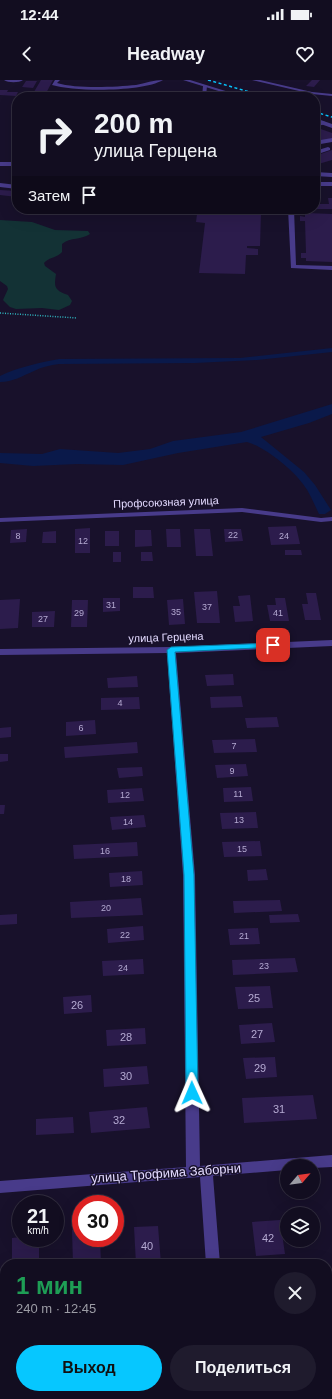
<!DOCTYPE html>
<html lang="ru">
<head>
<meta charset="utf-8">
<style>
  body { margin:0; font-family:Helvetica,sans-serif; background:#1f1b2d; color:#f1f3f6; height:100vh; display:flex; flex-direction:column; font-size:15px; white-space:nowrap }
  * { box-sizing:border-box; margin:0 }
  p { font-size:13px; color:#9c9ca5 }
  .icon { flex:none; width:22px; height:22px; fill:none; stroke:currentColor; stroke-width:2; stroke-linecap:round; stroke-linejoin:round }
  .map { position:relative; flex:1; overflow:hidden }
  .panel { position:absolute; left:0px; top:1179px; width:332px; height:140px; display:flex; flex-direction:column; background:#120d20; border-radius:16px 16px 0 0; box-shadow:0 4px 16px #0002,0 0 0 1px #312d3e }
  .panel>* { flex:none }
  .top-card { position:absolute; left:12px; top:12px; width:308px; height:122px; border-radius:16px; box-shadow:0 4px 16px #0002,0 0 0 1px #312d3e; background:#120d20; color:#f1f3f6; overflow:hidden }
  .needle { width:26px; rotate:62deg }
  .fabs { position:absolute; left:280px; top:1079px; display:grid; gap:8px }
  .fabs a { display:grid; place-items:center; width:40px; height:40px; border-radius:50%; background:#120d20; box-shadow:0 4px 16px #0002,0 0 0 1px #312d3e; font-size:20px }
  .speed { position:absolute; left:12px; top:1115px; display:flex; gap:8px; font-size:20px; font-weight:700; text-align:center }
  .speed>* { display:grid; place-content:center; width:52px; height:52px; border-radius:50%; background:#120d20; box-shadow:0 4px 16px #0002,0 0 0 1px #312d3e; line-height:1 }
  .speed small { font-size:10px; font-weight:400 }
  .speed .limit { border:6px solid #d22; background:#fff; color:#111 }
  .pin { position:absolute; display:grid; place-items:center; width:34px; height:34px; color:#fff; margin:-17px; border-radius:8px; box-shadow:0 2px 6px #0006 }
  .me { position:absolute; width:44px; margin:-22px; rotate:359deg; stroke-linejoin:round; filter:drop-shadow(0 0 3px #0008) }
  .turn { display:flex; align-items:center; gap:14px; height:84px; padding:0 16px; font-size:18px }
  .turn .icon { width:52px; height:52px; stroke-width:2.5 }
  .turn b { display:block; font-size:28px; line-height:34px }
  .then { display:flex; align-items:center; height:38px; padding:0 16px; background:#0003; gap:8px; font-size:15px }
  .round { display:grid; place-items:center; flex:none; width:42px; height:42px; border-radius:21px; background:#1f1b2d }
  .summary { display:flex; align-items:center; justify-content:space-between; height:68px; padding:0 16px }
  h1 { font-size:24px; font-weight:600; line-height:30px; color:#1e9e55 }
  .cta { display:flex; gap:8px; margin-top:auto; padding:8px 16px }
  .cta a { flex:1; height:46px; border-radius:24px; background:#06c7ff; color:#111; font-size:16px; font-weight:600; line-height:46px; text-align:center }
  .cta a+a { background:#1f1b2d; color:#f1f3f6 }
  .status { display:flex; justify-content:space-between; align-items:center; height:28px; padding:0 20px; background:#120d20; direction:ltr }
  .status svg { height:11px; fill:currentColor }
  header { display:flex; justify-content:space-between; align-items:center; height:52px; padding:0 16px; background:#120d20; font-size:18px; font-weight:600 }
  .map>svg:first-child { display:block }
  .green { fill:#133235 }
  .water { fill:#0a194a }
  .building { fill:#2c1c4c }
  .lines { fill:none; stroke-linecap:round; stroke-linejoin:round }
  .path { stroke:#2fb5bf; stroke-width:1.5; stroke-dasharray:1 1.5; stroke-linecap:butt }
  .service { fill:#483b8a; fill-rule:evenodd }
  .minor { fill:#483b8a; fill-rule:evenodd }
  .rail { stroke:#06c7ff; stroke-width:1.5; stroke-dasharray:3 2.5; stroke-linecap:butt }
  .route { fill:#06c7ff; stroke:#0481a6 }
  .labels { text-anchor:middle; dominant-baseline:central; stroke-width:3; stroke-linejoin:round; paint-order:stroke }
  .number-label { font-size:9px; fill:#b5aad2 }
  .street-label { font-size:11px; fill:#e3daff; stroke:#18112b }
  .near-number-label { font-size:11px; fill:#b5aad2 }
  .near-street-label { font-size:13px; fill:#e3daff; stroke:#18112b }
</style>
</head>
<body>
<div class="status"><b>12:44</b><svg viewBox="0 0 49 12"><path d="M0 12V9h3v3zM5 12V6h3v6zM10 12V3h3v9zM15 12V0h3v12zM26 1h20v11H26zM47 4h2v5h-2z"/></svg></div>
<header><svg class="icon" aria-label="back" viewBox="0 0 24 24"><path d="M15 5l-7 7 7 7"/></svg>Headway<svg class="icon" aria-label="heart" viewBox="0 0 24 24"><path d="M12 20l-8-8c-3-5 5-10 8-4 3-6 11-1 8 4z"/></svg></header>
<div class="map">
<svg width="332" height="1319" viewBox="0 0 332 1319">
  <rect width="100%" height="100%" fill="#18112b"/>
  <path class="green" d="M0,140l32,2 23,8 33,1 2,3c-8,6 -20,3 -28,10v8c-5,6 -13,5 -18,11l1,3 11,8c-2,13 -2,16 12,21l4,6 -2,4 -11,5 -17,-2 -26,1 -6,-2 -7,-7 5,-11 -1,-3 -7,-5z"/>
  <path class="water" d="M332,268v4l-75,8 -62,3 -136,1c-9,1 -17,3 -25,7 -12,5 -21,11 -34,11v-6c19,-9 38,-13 59,-17l181,-1z
    M332,324v10l-23,9 -48,14 43,35 11,13 16,25 -6,4h-6c-5,-10 -9,-21 -16,-30 -11,-15 -38,-37 -56,-42l-69,11 -55,12 -46,-1 -44,2 -33,-3v-10l42,1 18,-5 58,4 32,-4 23,-8 68,-9z"/>
  <path class="building" d="M41,0h12l-9,17h-13z
    M312,0h8l-6,7 -8,-1z
    M26,1h11l-4,7 -11,-1z
    M0,10h8l-1,2h11l-2,4 -16,-1z
    M315,47l17,6v5l-9,3 -8,-3z
    M332,70v10l-17,5v-9z
    M0,110l17,1v6l-17,-2z
    M328,118h4v11h-17v-5h14z
    M95,129h27l-2,3z
    M207,131l54,1 -1,34h-13v2l11,1v6h-12l-1,19 -46,-1 6,-50 -9,-1 1,-8 10,1z
    M305,133l27,1v48l-26,-1v-3h-5v-5h5l-1,-32h-5v-5l5,1z
    M296,446l4,18 -29,1 -3,-18z
    M90,448v25h-15v-24z
    M27,449l-1,13 -16,1 1,-13z
    M166,449h14l1,18h-14z
    M194,449h16l3,27h-17z
    M224,449h17l2,12 -18,1z
    M135,450h16l1,16 -17,1z
    M56,451v12h-14l1,-11z
    M105,451h14v15h-14z
    M285,470h16l1,5h-17z
    M113,472h8v10h-8z
    M141,472h11l1,9h-12z
    M133,507h20l1,11h-21z
    M217,511l3,32h-23l-3,-31z
    M306,513h10l5,27h-16l-3,-16h6z
    M250,515l3,26 -18,1 -2,-16h7l-2,-10z
    M103,518h17v13l-17,1z
    M275,518h10l4,23h-19l-3,-16h9z
    M20,519l-2,29 -18,1v-29z
    M183,519l2,25 -16,1 -2,-25z
    M72,520h16l-1,27h-16z
    M55,531l-1,16h-22v-15z
    M233,594l1,11 -27,1 -2,-11z
    M137,596l1,11 -30,1 -1,-10z
    M241,616l2,11 -32,1 -1,-11z
    M139,617l1,12 -39,1v-12z
    M277,637l2,10 -32,1 -2,-10z
    M95,640l1,14 -30,2v-14z
    M11,647v10l-11,1v-10z
    M255,659l2,13 -43,1 -2,-13z
    M137,662l1,11 -73,5 -1,-11z
    M0,674h8v7l-8,1z
    M246,684l2,12 -31,2 -2,-13z
    M142,687l1,9 -24,2 -2,-10z
    M251,707l2,14 -29,1 -1,-14z
    M142,708l2,13 -36,2 -1,-13z
    M0,725h5l-1,9h-4z
    M256,732l2,16 -36,1 -2,-16z
    M144,735l2,12 -34,3 -2,-13z
    M260,761l2,15 -38,1 -2,-15z
    M137,762l1,14 -64,3 -1,-14z
    M266,789l2,11 -20,1 -1,-11z
    M142,791l1,14 -33,2 -1,-14z
    M141,818l2,17 -72,3 -1,-16z
    M280,820l2,11 -48,2 -1,-12z
    M17,834v10l-17,1v-10z
    M298,834l2,8 -30,1 -1,-8z
    M143,846l1,14 -36,3 -1,-14z
    M258,848l2,16 -30,1 -2,-16z
    M295,878l3,14 -65,3 -1,-15z
    M143,879l1,15 -41,2 -1,-15z
    M270,906l3,22 -35,1 -3,-22z
    M91,915l1,17 -28,2 -1,-17z
    M272,943l3,19 -34,2 -2,-19z
    M145,948l1,16 -39,2 -1,-16z
    M275,977l2,20 -31,2 -3,-21z
    M147,986l2,18 -45,3 -1,-18z
    M313,1015l4,24 -73,4 -2,-25z
    M147,1027l3,21 -59,5 -2,-21z
    M73,1037l1,16 -38,2v-16z
    M280,1140l5,34 -29,2 -4,-34z
    M158,1146l3,38h-25l-2,-37z
    M72,1150h9v8h19l1,26h-28z
    M21,1157l18,1v26h-27v-26z"/>
  <g class="lines">
    <path class="path" d="M0,233l77,5"/>
    <path class="service" d="M4,0h19c-4,3 -15,3 -19,0z
      M55,0h5l-3,3c20,6 58,4 79,2 9,-2 18,-5 27,-5 -20,12 -88,12 -111,5z
      M205,5l2,1 -1,11h-4l1,-11z
      M323,41l2,1v2l-10,3v-4z
      M332,58v4l-17,3v-4z
      M328,67l2,1v2l-15,5v-4z
      M0,82h17v4h-17z
      M315,92l17,1v4l-17,-1z
      M315,102h17v4h-17z
      M0,103l17,2v4l-17,-2z
      M288,129h6l2,56 36,1v4l-41,-2z"/>
    <path class="minor" d="M183,0h7l55,17h-7z
      M252,0h8l52,12 20,2v2l-20,-2z
      M315,38l17,6v4l-17,-6z
      M242,428l79,10 11,-1v4l-11,1 -79,-10 -242,10v-4z
      M332,560v6l-156,7 19,222 5,291 132,-11v12l-19,1v-2h-26v4l-74,6 7,88h-14l-6,-87 -200,16v-12l186,-14 -3,-292 -16,-222 -167,2v-6l171,-2z
      M214,1314h16v5h-16z"/>
    <path class="rail" d="M208,0l59,17
      M315,32l17,5"/>
  </g>
  <path class="route" d="M273,563h3l2,2 -2,2 -101,5 19,223 4,218 -2,3 -4,2 -4,-2 -2,-3 -2,-218 -17,-225 4,-3z"/>
  <g class="labels">
    <g class="number-label">
      <text x="233" y="455">22</text>
      <text x="18" y="456">8</text>
      <text x="284" y="456">24</text>
      <text x="83" y="461">12</text>
      <text x="111" y="525">31</text>
      <text x="207" y="527">37</text>
      <text x="176" y="532">35</text>
      <text x="79" y="533">29</text>
      <text x="278" y="533">41</text>
      <text x="43" y="539">27</text>
      <text x="120" y="623">4</text>
      <text x="81" y="648">6</text>
      <text x="234" y="666">7</text>
      <text x="232" y="691">9</text>
      <text x="238" y="714">11</text>
      <text x="125" y="715">12</text>
      <text x="239" y="740">13</text>
      <text x="128" y="742">14</text>
      <text x="242" y="769">15</text>
      <text x="105" y="771">16</text>
      <text x="126" y="799">18</text>
      <text x="106" y="828">20</text>
      <text x="125" y="855">22</text>
      <text x="244" y="856">21</text>
      <text x="264" y="886">23</text>
      <text x="123" y="888">24</text>
    </g>
    <g class="street-label">
      <text transform="translate(166 422) rotate(-2)">Профсоюзная улица</text>
      <text transform="translate(166 557) rotate(-2)">улица Герцена</text>
    </g>
    <g class="near-number-label">
      <text x="254" y="918">25</text>
      <text x="77" y="925">26</text>
      <text x="257" y="954">27</text>
      <text x="126" y="957">28</text>
      <text x="260" y="988">29</text>
      <text x="126" y="996">30</text>
      <text x="279" y="1029">31</text>
      <text x="119" y="1040">32</text>
      <text x="268" y="1158">42</text>
      <text x="147" y="1166">40</text>
    </g>
    <g class="near-street-label">
      <text transform="translate(166 1093) rotate(-4)">улица Трофима Заборни</text>
    </g>
  </g>
</svg>
<div class="fabs">
<a><svg class="needle" viewBox="-14 -14 28 28"><path d="M0-13l5 13h-10z" fill="#e53935"/><path d="M0 13l5-13h-10z" fill="#9c9ca5"/></svg></a>
<a><svg class="icon" aria-label="layers" viewBox="0 0 24 24"><path d="M12 4l9 5-9 5-9-5zM3 14l9 5 9-5"/></svg></a>
</div>
<div class="speed"><div>21<small>km/h</small></div><div class="limit">30</div></div>
<div class="pin" style="left:273px;top:565px;background:#d93025"><svg class="icon" aria-label="arrive" viewBox="0 0 24 24"><path d="M6 21V4h12l-3 4 3 4H6"/></svg></div>
<svg class="me" style="left:192px;top:1013px" viewBox="-20 -20 40 40"><path d="M0-17L14 15 0 8-14 15z" fill="#06c7ff" stroke="#fff" stroke-width="4"/></svg>
<div class="top-card">
<div class="turn"><svg class="icon" aria-label="right" viewBox="0 0 24 24"><path d="M7 20v-9h11M14 6l5 5-5 5"/></svg><div><b>200 m</b>улица Герцена</div></div>
<div class="then">Затем<svg class="icon" aria-label="arrive" viewBox="0 0 24 24"><path d="M6 21V4h12l-3 4 3 4H6"/></svg></div>
</div>
<section class="panel">
<div class="summary"><div><h1>1 мин</h1><p>240 m · 12:45</p></div><a class="round"><svg class="icon" aria-label="close" viewBox="0 0 24 24"><path d="M6 6l12 12M18 6L6 18"/></svg></a></div>
<div class="cta"><a>Выход</a><a>Поделиться</a></div>
</section>
</div>
</body>
</html>
